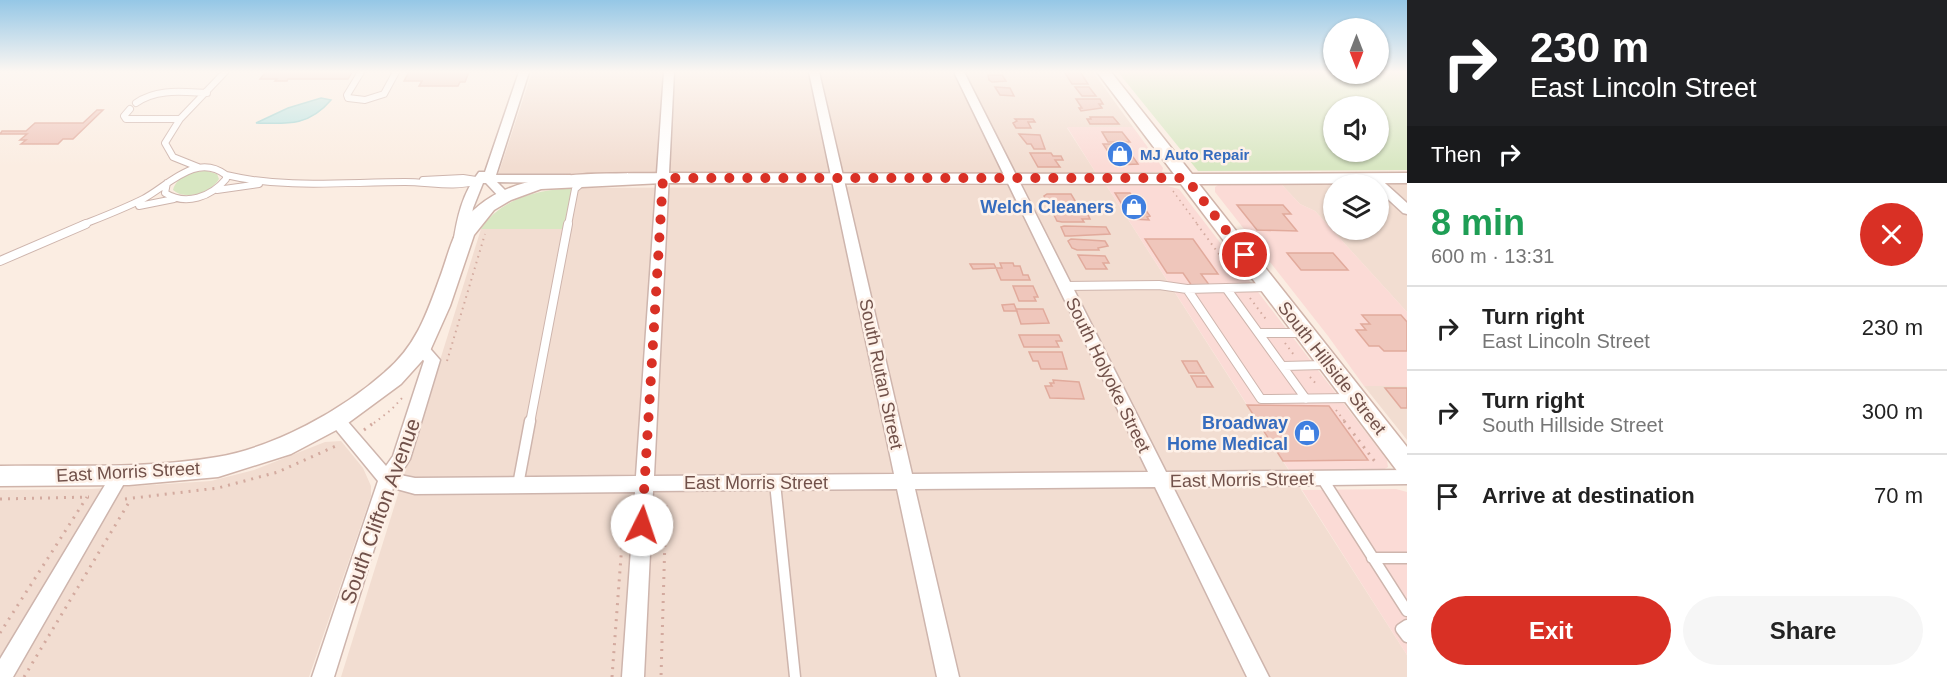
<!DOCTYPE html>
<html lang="en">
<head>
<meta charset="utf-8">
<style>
  body { margin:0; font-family:Arial,sans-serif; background:#f6f6f6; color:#222; height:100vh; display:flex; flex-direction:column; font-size:22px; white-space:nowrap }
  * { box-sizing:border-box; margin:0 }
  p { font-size:20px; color:#767676 }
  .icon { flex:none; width:33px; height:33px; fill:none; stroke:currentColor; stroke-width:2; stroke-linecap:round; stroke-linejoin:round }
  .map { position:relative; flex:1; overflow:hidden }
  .details { display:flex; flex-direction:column; background:#fff; width:540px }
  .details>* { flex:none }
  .banner { background:#202124; color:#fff; overflow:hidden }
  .needle { width:39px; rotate:180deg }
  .controls { position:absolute; left:1323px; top:18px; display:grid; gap:12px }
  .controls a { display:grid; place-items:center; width:66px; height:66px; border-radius:50%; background:#fff; box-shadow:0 2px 4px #0004; font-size:30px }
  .pin { position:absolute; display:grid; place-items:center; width:51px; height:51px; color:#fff; margin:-26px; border:3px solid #fff; border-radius:50%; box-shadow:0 2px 6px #0007 }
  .me { position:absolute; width:66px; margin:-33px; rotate:4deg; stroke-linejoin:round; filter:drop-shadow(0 0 4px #0008) }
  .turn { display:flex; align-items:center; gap:21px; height:126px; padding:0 24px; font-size:27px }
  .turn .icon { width:78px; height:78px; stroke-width:2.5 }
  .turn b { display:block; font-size:42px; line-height:51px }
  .then { display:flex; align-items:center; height:57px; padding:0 24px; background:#0003; gap:12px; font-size:22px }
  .round { display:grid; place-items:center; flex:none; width:63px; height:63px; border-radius:32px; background:#f6f6f6 }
  .summary { display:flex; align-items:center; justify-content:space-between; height:102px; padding:0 24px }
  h1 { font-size:36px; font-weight:700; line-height:45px; color:#1e9e55 }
  .cta { display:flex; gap:12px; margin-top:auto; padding:12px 24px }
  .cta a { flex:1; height:69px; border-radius:36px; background:#d93025; color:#fff; font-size:24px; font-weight:700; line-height:69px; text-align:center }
  .cta a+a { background:#f6f6f6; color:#222 }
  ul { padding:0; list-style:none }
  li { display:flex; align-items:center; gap:18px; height:84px; padding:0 24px; border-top:2px solid #e0e0e0 }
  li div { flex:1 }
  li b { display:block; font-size:22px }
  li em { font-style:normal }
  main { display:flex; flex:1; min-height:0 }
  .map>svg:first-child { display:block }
  .residential { fill:#f2ddd1 }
  .commercial { fill:#fbdbd6 }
  .green { fill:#d8e7c2; fill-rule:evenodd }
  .water { fill:#b8e3e2; stroke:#9fd4d3; stroke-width:1.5 }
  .building { fill:#efc6bb; stroke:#e1aa9c; stroke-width:1.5 }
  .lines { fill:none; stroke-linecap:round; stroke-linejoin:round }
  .lane-far2-casing { stroke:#ceb5ad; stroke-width:8 }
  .lane-far1-casing { stroke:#ceb5ad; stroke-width:10 }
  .lane-casing { stroke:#ceb5ad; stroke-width:13 }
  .street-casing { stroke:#ceb5ad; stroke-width:3 }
  .secondary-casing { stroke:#d0b4aa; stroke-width:3 }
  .path-far2 { stroke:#d3aa9f; stroke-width:1.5; stroke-dasharray:1.5 4; stroke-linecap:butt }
  .path-far1 { stroke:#d3aa9f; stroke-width:2; stroke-dasharray:1.5 4.5; stroke-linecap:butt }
  .path { stroke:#d3aa9f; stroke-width:3; stroke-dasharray:2 6; stroke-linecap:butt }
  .lane-far2 { stroke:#fff; stroke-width:6 }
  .lane-far1 { stroke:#fff; stroke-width:8 }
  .lane { stroke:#fff; stroke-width:10 }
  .street { fill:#fff; fill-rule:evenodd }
  .secondary { fill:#fff; fill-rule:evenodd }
  .route { stroke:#d93025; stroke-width:10; stroke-dasharray:0 18 }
  .labels { text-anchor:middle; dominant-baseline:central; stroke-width:5; stroke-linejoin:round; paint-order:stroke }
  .far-shop-label { font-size:15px; font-weight:bold; fill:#366cbe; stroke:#fef1e8; text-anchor:start }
  .shop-label { font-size:18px; font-weight:bold; fill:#366cbe; stroke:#fef1e8; text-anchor:end }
  .street-label { font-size:18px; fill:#71514a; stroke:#fef1e8 }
  .near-street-label { font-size:21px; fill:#71514a; stroke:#fef1e8 }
</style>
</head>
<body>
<main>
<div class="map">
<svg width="1407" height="677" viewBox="0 0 1407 677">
  <rect width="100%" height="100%" fill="#fbede2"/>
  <path class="residential" d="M532,72h561l40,55 -66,1 29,45 -598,2z
    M1367,184h40v128l-92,-101 -15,-7 -18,-19h51l1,45h44v-46z
    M1106,185l301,470v22h-1066l140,-448h86l9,-41z
    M1364,386h43v54z
    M341,441l22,27 8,18v10l-62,181h-309v-187l92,-1 119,-8 43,-11 71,-28z"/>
  <path class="commercial" d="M1067,127h66l30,41 -1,4 -66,1z
    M1106,185l61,1 12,3 208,271 1,7 -7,4 -92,-1z
    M1218,185h64l18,19 15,7 92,101v74h-43l-36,-50 -113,-144v-5z
    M1396,489l11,3v163l-105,-165z"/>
  <path class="green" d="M1118,72h289v98l-209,1zM1334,106h44v46h-44z
    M207,171l10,3 2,5c-8,14 -34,22 -46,11 4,-15 21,-19 34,-19z
    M576,188l-9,41h-86c20,-32 61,-40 95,-41z"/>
  <path class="water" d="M321,98l10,2c-22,26 -43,24 -75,23l32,-15z"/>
  <path class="building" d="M266,72h86l-4,7h-60l-1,2h-12l2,-2h-17z
    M409,72h60l-4,10h-5l-2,4h-39l3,-5h-18z
    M1065,73h16l7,11h-16z
    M988,75h14l4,6 -14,1 -3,-2z
    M995,87l15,1 4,8 -14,-1z
    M1075,87h14l7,9h-14z
    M1076,99h24l3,5h-4l3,4 -21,3 -2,-3h3z
    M97,110h6l-30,29h-10l-5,5h-37l5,-4h-6l7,-6h-27l2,-3h24l9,-8h48z
    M1090,117h23l6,7h-29l-3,-5h4z
    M1015,119h18l2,3h-7l3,6h-15l-3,-5 4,-2z
    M1102,132h20l8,10h-22z
    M1019,134l21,1 5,14h-11l-3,-5h-4z
    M1103,144h21l14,20 -21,1z
    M1030,153h21l2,3h8l2,4h-8l5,7h-22z
    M1115,193h15l3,4 4,1 13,18 -3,1 2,3 -18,-1z
    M1047,194h24l6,10 -30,-2 -3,-6z
    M1237,205h46l8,9h-8l14,17 -40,-1z
    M1083,212l4,1 3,6h-8l2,3h-22l-5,-1 -4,-8z
    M1064,226l42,1 4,7 -40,2h-5l-4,-9z
    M1071,239l34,2 3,5 -10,2 1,2h-22l-5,-2 -4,-7z
    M1145,239h48l25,35h-17l9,12h-18l-9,-13h-16z
    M1287,253h46l15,17h-47z
    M1078,255l27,1 4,7h-6l4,6h-21z
    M1000,263h13l1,3h6l3,9h5l2,5h-29l-5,-12h6z
    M970,264h24l2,4 -23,1z
    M1013,286h20l5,11h-4l2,4h-17z
    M1014,304l3,7h-13l-2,-6z
    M1016,309h27l6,14 -28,1z
    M1362,315h39l6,7v29h-23l-5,-5h-10l-13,-16h10l-5,-6h9z
    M1019,335h40l3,6h-6l3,6h-35z
    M1029,352h33l5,17h-26l-3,-8h-5z
    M1182,361h15l7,12h-15z
    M1191,376h15l7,11h-16z
    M1053,380l26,2 5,17 -34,-1 -5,-12h7l-2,-3h4z
    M1385,388h22v20h-6z
    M1247,405l82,1 39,54 -85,1z"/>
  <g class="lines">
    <g class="lane-far2-casing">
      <path id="lane-far2" d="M361,72l-14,23 1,3 17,2 19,-6 12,-22
        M136,103c21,-15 47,-11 71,-10
        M130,109l-6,7 2,3h53
        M198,167l-25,-10 -8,-14 15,-24 45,-47
        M226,175c59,14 119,7 179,7 25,0 48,6 73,-1
        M423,180l40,-2 13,2
        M217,190l42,-6
        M139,206l35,-7
        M82,225c20,-8 41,-16 61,-26 25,-13 53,-47 83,-24v4c-15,18 -40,27 -61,14l2,-10
        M568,225l7,-36 9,-8"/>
    </g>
    <g class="lane-far1-casing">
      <path id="lane-far1" d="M0,261l86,-37
        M1065,286l94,-1 28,4
        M1268,287l-42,1 80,111
        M1226,288l-39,1 74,110 90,-1
        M1259,333h45
        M1283,366l42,-1
        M530,423l38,-199"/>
    </g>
    <g class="lane-casing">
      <path id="lane" d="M1322,478l85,133
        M775,483l20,194
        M518,485l12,-64
        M1372,558h35
        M1407,625l-6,4 6,8"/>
    </g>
    <g class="street-casing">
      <path id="street" d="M519,72h10l-33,103h74l6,4 -6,4 -73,-1 14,14 -6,4 -4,-1 -15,-16h-3l-10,25 -6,37 -2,3h-10l-2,-3c4,-27 9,-51 26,-73h6z
        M664,72h10l-20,404 240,-2 -85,-402h10l93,402 236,-2 -194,-400h10l202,400 241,-2v14l-234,3 96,190h-22l-92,-190 -240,2 44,188h-22l-40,-188 -244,2 -9,186h-22l13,-185 -220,2 -22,-6 -59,189h-22l66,-196 -50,-61 2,-5 6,-2 6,2 44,51 7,-10 31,-95 -11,-13 3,-4h10l14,16 -30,99 -10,16 15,3 221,-2z
        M1372,174l4,1 31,28v11l-4,-1 -25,-23v-6h-6l-4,-3v-6z
        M120,468l6,2 3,5 -3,5 -113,197h-13v-18l114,-189z"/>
    </g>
    <g class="secondary-casing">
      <path id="secondary" d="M1097,72h14l81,102 215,-1v10l-208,1 208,263v28l-9,-3 -217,-288 -518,-1 -122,6 -30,11 -17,10 -20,25 -24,71 -21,47 -28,31 -57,42 -53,28 -73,23 -89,8 -129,1v-20c72,-1 146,3 217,-9 58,-10 124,-46 168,-85 30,-25 41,-56 54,-92 6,-15 10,-33 17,-47 38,-69 140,-58 207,-60l511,1z"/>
    </g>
    <path class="path-far2" d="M1173,191l25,34"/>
    <path class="path-far1" d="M1197,224l38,52
      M1250,298l18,24
      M1285,343l9,12
      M447,361l38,-127
      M1310,377l8,9
      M1336,410l10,13
      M374,423l17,-13 12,-13"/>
    <path class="path" d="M1344,421l32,42
      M364,430l12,-9
      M0,499l89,-2
      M125,499l93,-11 60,-16 60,-27
      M660,503h6l-5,174
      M0,633l87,-136
      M24,677l107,-178
      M612,677l13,-174h2"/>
    <use href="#lane-far2" class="lane-far2"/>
    <use href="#lane-far1" class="lane-far1"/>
    <use href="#lane" class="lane"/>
    <use href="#street" class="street"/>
    <use href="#secondary" class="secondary"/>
  </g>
  <linearGradient id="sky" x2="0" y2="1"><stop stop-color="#95c7e6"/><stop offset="0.43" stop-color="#fdf7f2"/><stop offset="1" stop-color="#fdf7f2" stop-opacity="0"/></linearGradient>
  <rect width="1407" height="167" fill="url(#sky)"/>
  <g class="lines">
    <path class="route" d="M642,525l21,-347h523l59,77"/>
  </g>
  <defs>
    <g id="shop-disc" transform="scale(1.35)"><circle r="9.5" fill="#3f7fe0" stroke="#fef1e8"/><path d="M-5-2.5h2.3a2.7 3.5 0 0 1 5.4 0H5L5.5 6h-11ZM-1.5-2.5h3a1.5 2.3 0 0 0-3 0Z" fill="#fff"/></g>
  </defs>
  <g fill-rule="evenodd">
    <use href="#shop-disc" x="1120" y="154"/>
    <use href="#shop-disc" x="1134" y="207"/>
    <use href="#shop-disc" x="1307" y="433"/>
  </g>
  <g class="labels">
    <g class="far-shop-label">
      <text x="1140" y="154">MJ Auto Repair</text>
    </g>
    <g class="shop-label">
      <text x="1114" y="207">Welch Cleaners</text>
      <text x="1288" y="423">Broadway<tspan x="1288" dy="21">Home Medical</tspan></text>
    </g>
    <g class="street-label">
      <text transform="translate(1332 368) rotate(52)">South Hillside Street</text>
      <text transform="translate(881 374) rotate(78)">South Rutan Street</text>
      <text transform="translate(1108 375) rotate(64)">South Holyoke Street</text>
      <text transform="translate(128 472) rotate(-3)">East Morris Street</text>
      <text transform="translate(1242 480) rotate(-1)">East Morris Street</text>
      <text x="756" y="483">East Morris Street</text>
    </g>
    <g class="near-street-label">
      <text transform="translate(380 511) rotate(-70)">South Clifton Avenue</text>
    </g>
  </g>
</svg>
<div class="controls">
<a><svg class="needle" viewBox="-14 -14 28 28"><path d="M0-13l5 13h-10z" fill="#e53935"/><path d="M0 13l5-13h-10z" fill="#767676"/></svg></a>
<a><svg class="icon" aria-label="sound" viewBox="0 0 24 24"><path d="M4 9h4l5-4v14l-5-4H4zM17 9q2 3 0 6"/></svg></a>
<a><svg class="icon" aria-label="layers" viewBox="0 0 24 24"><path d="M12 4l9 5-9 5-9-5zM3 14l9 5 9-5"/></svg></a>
</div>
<div class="pin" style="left:1245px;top:255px;background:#d93025"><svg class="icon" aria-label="arrive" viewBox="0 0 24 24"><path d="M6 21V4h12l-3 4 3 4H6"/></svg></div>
<svg class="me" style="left:642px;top:525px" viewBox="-20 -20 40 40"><circle r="19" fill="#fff"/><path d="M0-13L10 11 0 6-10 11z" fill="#d93025"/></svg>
</div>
<section class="details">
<div class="banner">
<div class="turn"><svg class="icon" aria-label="right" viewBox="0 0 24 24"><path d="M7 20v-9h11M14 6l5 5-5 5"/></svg><div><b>230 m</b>East Lincoln Street</div></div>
<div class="then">Then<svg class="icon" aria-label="right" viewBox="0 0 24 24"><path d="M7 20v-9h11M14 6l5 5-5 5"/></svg></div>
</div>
<div class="summary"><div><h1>8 min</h1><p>600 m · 13:31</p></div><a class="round" style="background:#d93025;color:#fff"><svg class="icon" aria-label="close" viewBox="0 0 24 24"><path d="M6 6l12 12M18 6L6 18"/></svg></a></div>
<ul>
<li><svg class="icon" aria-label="right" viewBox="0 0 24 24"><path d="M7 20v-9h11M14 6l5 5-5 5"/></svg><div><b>Turn right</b><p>East Lincoln Street</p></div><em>230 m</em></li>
<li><svg class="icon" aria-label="right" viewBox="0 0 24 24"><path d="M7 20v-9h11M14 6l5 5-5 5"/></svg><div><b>Turn right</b><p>South Hillside Street</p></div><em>300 m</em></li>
<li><svg class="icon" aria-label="arrive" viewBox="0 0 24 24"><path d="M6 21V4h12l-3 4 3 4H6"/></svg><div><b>Arrive at destination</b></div><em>70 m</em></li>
</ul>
<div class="cta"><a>Exit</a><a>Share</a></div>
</section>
</main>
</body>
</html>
